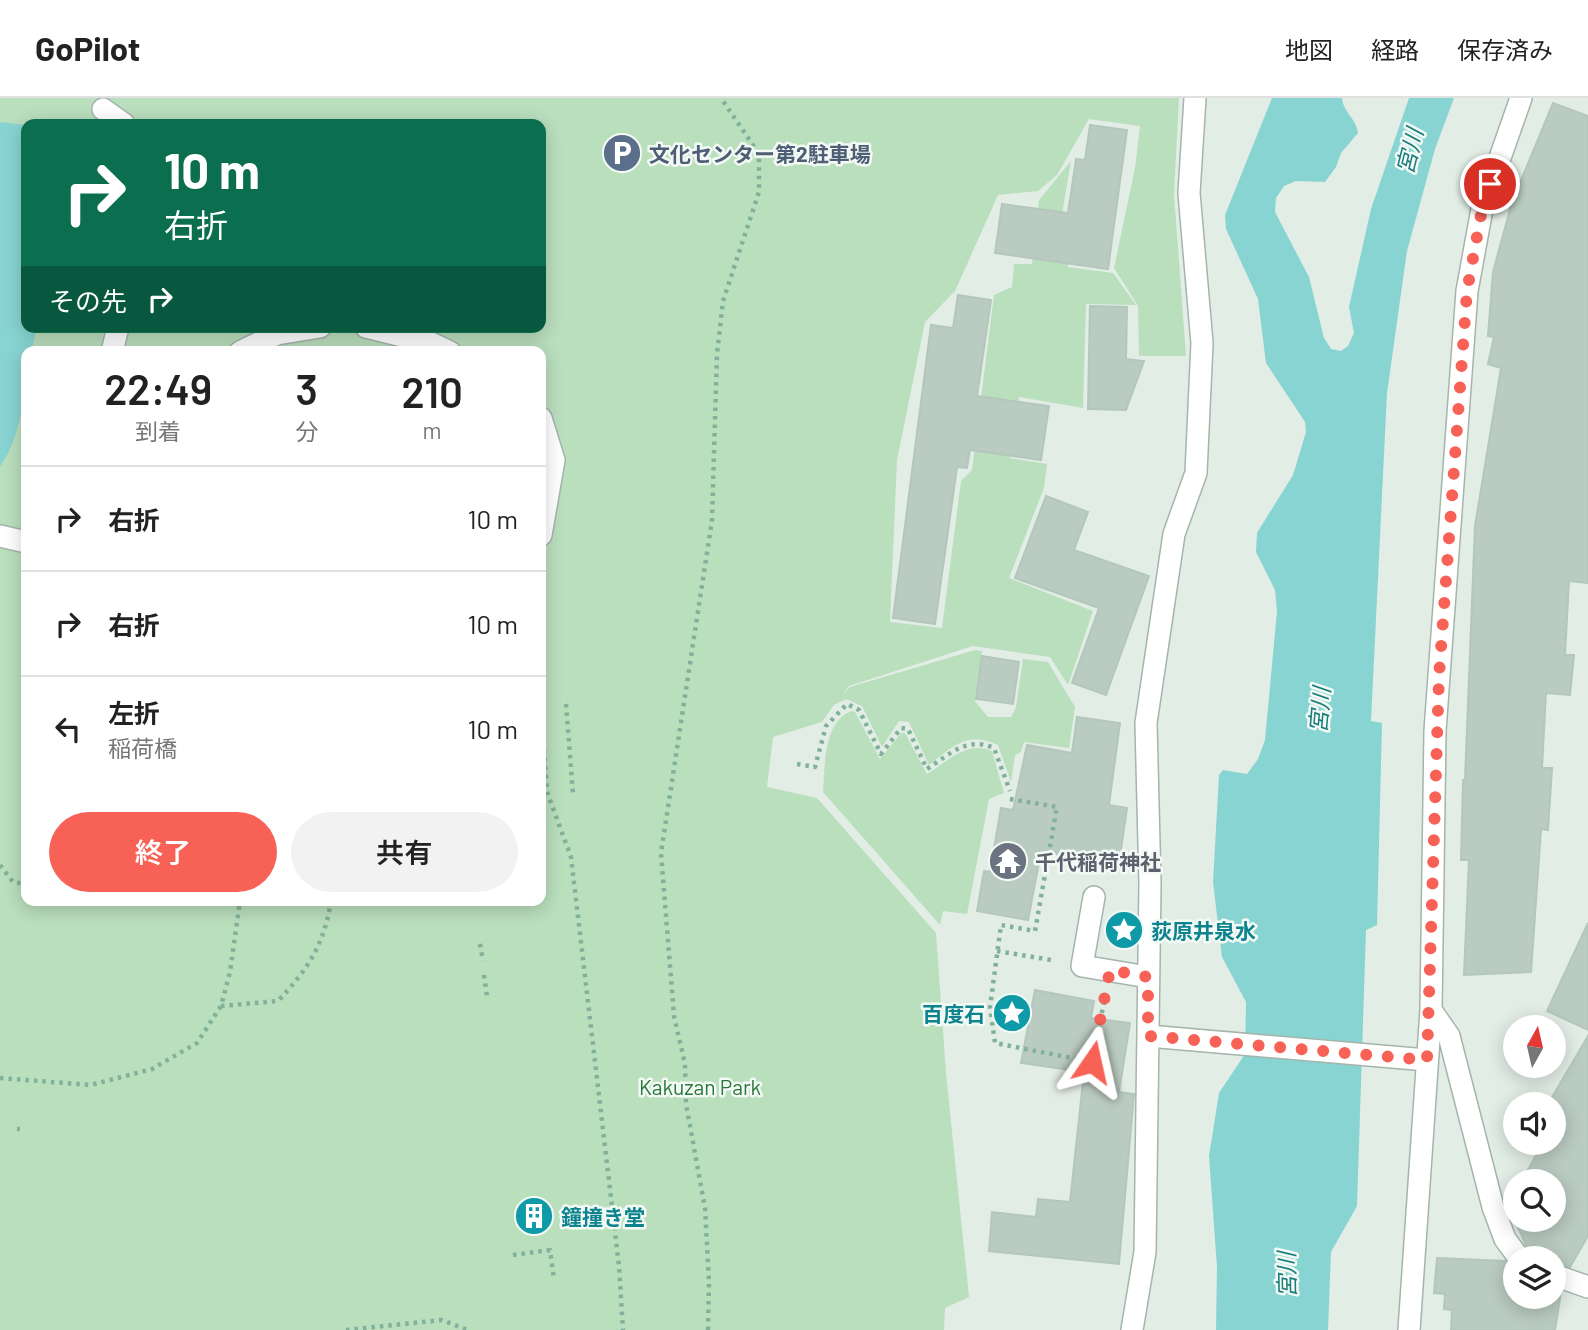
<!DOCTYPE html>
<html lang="ja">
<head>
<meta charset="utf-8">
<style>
  body { margin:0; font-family:Barlow,"Noto Sans JP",sans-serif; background:#f2f2f2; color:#222; height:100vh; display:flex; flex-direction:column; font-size:26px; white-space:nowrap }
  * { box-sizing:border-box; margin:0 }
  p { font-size:23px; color:#767676 }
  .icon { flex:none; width:38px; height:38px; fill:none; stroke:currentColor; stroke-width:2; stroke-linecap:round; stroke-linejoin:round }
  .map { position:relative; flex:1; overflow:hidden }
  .side { position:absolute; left:21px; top:248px; width:525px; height:560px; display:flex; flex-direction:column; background:#fff; border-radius:14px; box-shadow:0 4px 18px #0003 }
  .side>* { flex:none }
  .top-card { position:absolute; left:21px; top:21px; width:525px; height:214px; border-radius:14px; box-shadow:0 4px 18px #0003; background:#0b6e4f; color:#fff; overflow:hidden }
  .needle { width:46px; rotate:8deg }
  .fabs { position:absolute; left:1503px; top:917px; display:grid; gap:14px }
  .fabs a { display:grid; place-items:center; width:63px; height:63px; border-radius:50%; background:#fff; box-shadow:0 4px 18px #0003; font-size:35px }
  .pin { position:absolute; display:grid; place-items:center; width:60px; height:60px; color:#fff; margin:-30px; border:4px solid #fff; border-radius:50%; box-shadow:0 2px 7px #0007 }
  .me { position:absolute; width:77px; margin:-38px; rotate:11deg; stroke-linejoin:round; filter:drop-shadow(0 0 5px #0008) }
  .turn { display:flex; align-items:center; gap:24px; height:147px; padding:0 28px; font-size:32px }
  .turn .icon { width:91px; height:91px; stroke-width:2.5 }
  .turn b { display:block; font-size:49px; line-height:60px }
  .then { display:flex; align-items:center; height:66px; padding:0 28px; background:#0003; gap:14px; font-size:26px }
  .eta { display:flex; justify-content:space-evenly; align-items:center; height:119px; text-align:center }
  .eta b { font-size:42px; font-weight:600; line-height:49px }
  .button { display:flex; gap:14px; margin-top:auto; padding:14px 28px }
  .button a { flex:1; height:80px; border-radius:42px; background:#f76156; color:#fff; font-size:28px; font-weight:600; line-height:80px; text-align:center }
  .button a+a { background:#f2f2f2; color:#222 }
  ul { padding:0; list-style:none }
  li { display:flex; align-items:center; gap:21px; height:105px; padding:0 28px; border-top:2px solid #e0e0e0 }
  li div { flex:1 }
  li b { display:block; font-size:26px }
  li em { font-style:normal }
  header { display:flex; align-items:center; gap:42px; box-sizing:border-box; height:98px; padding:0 35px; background:#fff; border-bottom:2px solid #e0e0e0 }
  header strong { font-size:33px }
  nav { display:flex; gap:38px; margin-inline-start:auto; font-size:24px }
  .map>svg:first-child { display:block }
  .green { fill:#badfbd; fill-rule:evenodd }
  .water { fill:#88d4d2 }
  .building { fill:#bacbc1; stroke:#b4c7bc; stroke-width:2 }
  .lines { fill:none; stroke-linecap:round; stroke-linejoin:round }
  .minor-casing { stroke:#a4b5ac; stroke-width:24 }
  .path { stroke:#81b19a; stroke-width:4.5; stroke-dasharray:3.5 5; stroke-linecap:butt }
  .minor { stroke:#fff; stroke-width:21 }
  .route { stroke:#f76156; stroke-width:12; stroke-dasharray:0 21.6 }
  .labels { text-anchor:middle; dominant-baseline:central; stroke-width:5; stroke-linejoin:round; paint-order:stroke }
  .service-label { font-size:21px; font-weight:bold; fill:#4e5e75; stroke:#f3f9f5; text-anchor:start }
  .worship-label { font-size:21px; font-weight:bold; fill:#5b616d; stroke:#f3f9f5; text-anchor:start }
  .culture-label { font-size:21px; font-weight:bold; fill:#0d838f; stroke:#f3f9f5; text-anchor:start }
  .park-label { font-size:21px; fill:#2a773a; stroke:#f3f9f5 }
  .water-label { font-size:23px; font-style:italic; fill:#197d7c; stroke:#f3f9f5 }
</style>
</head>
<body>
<header>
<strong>GoPilot</strong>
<nav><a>地図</a><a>経路</a><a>保存済み</a></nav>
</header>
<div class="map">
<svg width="1588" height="1232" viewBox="0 0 1588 1232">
  <rect width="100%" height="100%" fill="#e2ede6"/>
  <path class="green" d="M0,0h1179l-5,96 12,162h-47l-1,-50 -24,-38 21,-100 5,-42 -51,-7 -32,56 -19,16 -40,4 -43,96 -30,31 -28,138 -7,162 52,6 19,-147 11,-11 22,-175 18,-8 2,-23h18l7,-64 32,-39 -10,59 11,8 -4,39 45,6 23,32 -50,-1 -3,104 -64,-11 -9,61 37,6 -3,24 -35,90 84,33 -25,74 -18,-28 -77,-11 -124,40 -7,10 8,-9 125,-37 7,1 -7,50 13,16h23l5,-10 7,-48 25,3 27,45 -6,41 -45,-6 -3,10 -6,3 -4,27 -13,-37c-32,-14 -44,1 -69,20l-20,-43 -10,-1 -17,26 -20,-41 -16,-7 -12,6 -12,17 -49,15 -6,50 50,11 119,135 10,140 23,224 -24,11 -1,22h-944zM26,26h515v203h-515zM26,254h515v549h-515z
    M851,613l4,1 25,47 21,-26h4l22,41c21,-13 40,-34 65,-23l12,42 -15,6 -22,115 -24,-3 -3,14 -117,-133c2,-27 0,-69 28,-81z"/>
  <path class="water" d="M1272,0h70c1,14 14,20 16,35l-17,20 -5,14 -11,15 -29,-1 -12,5 -8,12 -1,14 34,65 15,61 7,11 10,2 7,-5 6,-13 -5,-26 22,-98 38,-111h45l-19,51 -28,102 -20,142 -16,328 11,2 -5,202 -11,5 -9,276 -26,46 -3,78h-112l1,-63 -8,-111 10,-63 26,-39 1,-52 -24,-45 -9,-75 6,-107 4,-5 24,4 11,-15 7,-19 12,-129 -2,-21 -19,-38 1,-19 36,-58 13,-43 -1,-10 -39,-59 -8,-64 -32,-70 -1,-14z
    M0,24l26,3v202h11l-6,25h-5c0,38 -4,83 -26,115z"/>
  <path class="building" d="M1553,5l35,13v467l-19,-2 -4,74h9l-4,40 -24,-2 -4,75h10l-4,62 -7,-1 -10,143 -67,3 5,-115h-8l2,-80h2l10,-254 26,-158 -13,-4 6,-27 -6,-1 5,-64 19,-70z
    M1090,27l37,5 -19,139 -113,-16 7,-49 66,9 8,-54 9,1z
    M958,197l33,5 -14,96 72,10 -8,54 -71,-10 -3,18 -10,-1 -22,157 -42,-6 38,-293 22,3z
    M1090,208l37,1 -1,52 18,2 -18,49 -38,-1z
    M1046,398l42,16 -14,38 75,26 -43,119 -34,-12 27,-75 -84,-30z
    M982,558l37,6 -6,42 -37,-5z
    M1077,619l43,6 -11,82 18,3 -8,55 -78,-11 -13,68 -51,-9 7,-40 6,1 11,-64 12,2 14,-65 45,8z
    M1588,825v107l-41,-19z
    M1035,892l59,11 -3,17 39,5 -11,69 15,2 -15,170 -130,-13 3,-39 44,5 2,-18 32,3 14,-130 -63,-9z
    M1588,938v200l-18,31 -16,-5v-4h-22l-24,-52 8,-14v28h38v-39h-32l14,-26 -15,-8 3,-4h30v-39h-6z
    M1437,1160l68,3 11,9v27h38v-8l7,3 -6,38h-104l1,-20 -8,-1 1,-15 -11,-1z"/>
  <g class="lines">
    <g class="minor-casing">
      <path id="minor" d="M103,11l21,15
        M366,229l65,16 19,9
        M112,254l6,-25
        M240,254l37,-18 43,-7
        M541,320l13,42 -13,75
        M0,438l26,6
        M1094,799l-12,69 66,11
        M1431,912l18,26 44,171 12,32 14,19
        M1148,938l279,24
        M1554,1177l34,12
        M1132,1232l13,-78 5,-368 -4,-161 28,-189 22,-61 6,-130 -13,-150 6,-95
        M1409,1232l22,-320 4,-279 32,-440 15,-82 39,-111"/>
    </g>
    <path class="path" d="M566,606l7,90
      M541,609l6,85 24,65 48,409 4,64
      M797,666l18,3 11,-41 21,-22 12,6 22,44 20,-26 7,1 19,40c23,-15 40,-33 67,-21l16,43
      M1010,701l47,8 -22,124 -34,-6 -11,82 5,36 97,19 12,-60
      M0,767l13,17 13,2
      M480,846l3,17
      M997,853l54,9
      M484,877l3,21
      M221,908l57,-5c30,-32 46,-56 53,-100
      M0,980l91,7 61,-16 45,-26 24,-37 9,-34 10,-71
      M17,1031h3
      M513,1157l37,-5 4,29
      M346,1232l96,-10 25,10
      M708,1232l1,-48 -4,-74 -19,-104 -1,-40 -11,-48 -13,-163 51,-333 5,-166 6,-53 36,-109v-38l-38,-56"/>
    <use href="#minor" class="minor"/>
  </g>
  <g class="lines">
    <path class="route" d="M1092,964l18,-92 38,7v59l279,24 12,-384 28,-385 15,-82 8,-25"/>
  </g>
  <defs>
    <g id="parking-disc" transform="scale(2.0125)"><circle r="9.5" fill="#5c6f8a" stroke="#f3f9f5"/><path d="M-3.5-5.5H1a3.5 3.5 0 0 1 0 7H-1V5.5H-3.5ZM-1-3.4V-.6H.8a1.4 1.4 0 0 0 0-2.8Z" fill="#fff"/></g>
    <g id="temple-disc" transform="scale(2.0125)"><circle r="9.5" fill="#6b7280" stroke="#f3f9f5"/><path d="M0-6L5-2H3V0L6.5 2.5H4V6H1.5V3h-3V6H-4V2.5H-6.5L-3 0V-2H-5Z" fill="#fff"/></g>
    <g id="sight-disc" transform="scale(2.0125)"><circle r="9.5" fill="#0f9aa8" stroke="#f3f9f5"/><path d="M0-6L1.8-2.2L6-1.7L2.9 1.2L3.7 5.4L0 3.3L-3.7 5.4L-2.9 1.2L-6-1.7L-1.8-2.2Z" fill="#fff"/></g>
    <g id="building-disc" transform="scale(2.0125)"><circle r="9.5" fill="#0f9aa8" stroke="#f3f9f5"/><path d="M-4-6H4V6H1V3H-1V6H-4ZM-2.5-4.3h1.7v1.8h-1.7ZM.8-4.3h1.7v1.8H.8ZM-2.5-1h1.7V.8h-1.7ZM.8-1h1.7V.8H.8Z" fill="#fff"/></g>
  </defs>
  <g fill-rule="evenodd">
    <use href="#parking-disc" x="622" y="55"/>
    <use href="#temple-disc" x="1008" y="763"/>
    <use href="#sight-disc" x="1124" y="832"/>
    <use href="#sight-disc" x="1012" y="915"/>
    <use href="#building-disc" x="534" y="1118"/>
  </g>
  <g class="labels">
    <g class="service-label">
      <text x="649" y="55">文化センター第2駐車場</text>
    </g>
    <g class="worship-label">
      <text x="1035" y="763">千代稲荷神社</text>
    </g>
    <g class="culture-label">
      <text x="1151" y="832">荻原井泉水</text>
      <text x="985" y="915" text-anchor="end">百度石</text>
      <text x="561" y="1118">鐘撞き堂</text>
    </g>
    <g class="park-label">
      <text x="700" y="988">Kakuzan Park</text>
    </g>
    <g class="water-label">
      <text transform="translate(1409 53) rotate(-76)">宮川</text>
      <text transform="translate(1319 612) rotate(-85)">宮川</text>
      <text transform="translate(1286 1177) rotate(-91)">宮川</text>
    </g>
  </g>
</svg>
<div class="fabs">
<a><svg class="needle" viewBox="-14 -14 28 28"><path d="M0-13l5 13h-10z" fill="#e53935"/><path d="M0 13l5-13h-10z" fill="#767676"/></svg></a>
<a><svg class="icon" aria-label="sound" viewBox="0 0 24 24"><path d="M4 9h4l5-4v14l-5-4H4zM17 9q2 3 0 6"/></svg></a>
<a><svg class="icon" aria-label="search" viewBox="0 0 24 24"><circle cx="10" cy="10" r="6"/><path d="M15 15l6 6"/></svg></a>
<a><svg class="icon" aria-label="layers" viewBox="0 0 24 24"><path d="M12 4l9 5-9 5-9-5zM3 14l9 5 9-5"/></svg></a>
</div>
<div class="pin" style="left:1490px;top:86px;background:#d93025"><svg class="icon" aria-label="arrive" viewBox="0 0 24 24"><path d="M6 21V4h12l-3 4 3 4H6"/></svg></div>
<svg class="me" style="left:1092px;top:964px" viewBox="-20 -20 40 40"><path d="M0-17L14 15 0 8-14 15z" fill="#f76156" stroke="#fff" stroke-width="4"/></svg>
<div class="top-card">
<div class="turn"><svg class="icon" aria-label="right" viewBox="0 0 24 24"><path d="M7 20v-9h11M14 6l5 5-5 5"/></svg><div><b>10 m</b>右折</div></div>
<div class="then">その先<svg class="icon" aria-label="right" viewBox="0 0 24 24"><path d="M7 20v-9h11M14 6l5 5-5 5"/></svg></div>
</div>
<section class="side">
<div class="eta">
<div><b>22:49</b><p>到着</p></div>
<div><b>3</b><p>分</p></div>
<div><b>210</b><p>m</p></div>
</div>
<ul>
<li><svg class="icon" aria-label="right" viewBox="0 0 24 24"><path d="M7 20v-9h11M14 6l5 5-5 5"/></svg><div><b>右折</b></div><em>10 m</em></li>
<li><svg class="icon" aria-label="right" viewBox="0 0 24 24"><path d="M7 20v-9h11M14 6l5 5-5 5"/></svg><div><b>右折</b></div><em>10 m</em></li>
<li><svg class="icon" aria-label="left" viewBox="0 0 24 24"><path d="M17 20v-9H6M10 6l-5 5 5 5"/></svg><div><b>左折</b><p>稲荷橋</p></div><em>10 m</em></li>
</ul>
<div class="button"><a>終了</a><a>共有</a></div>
</section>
</div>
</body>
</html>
